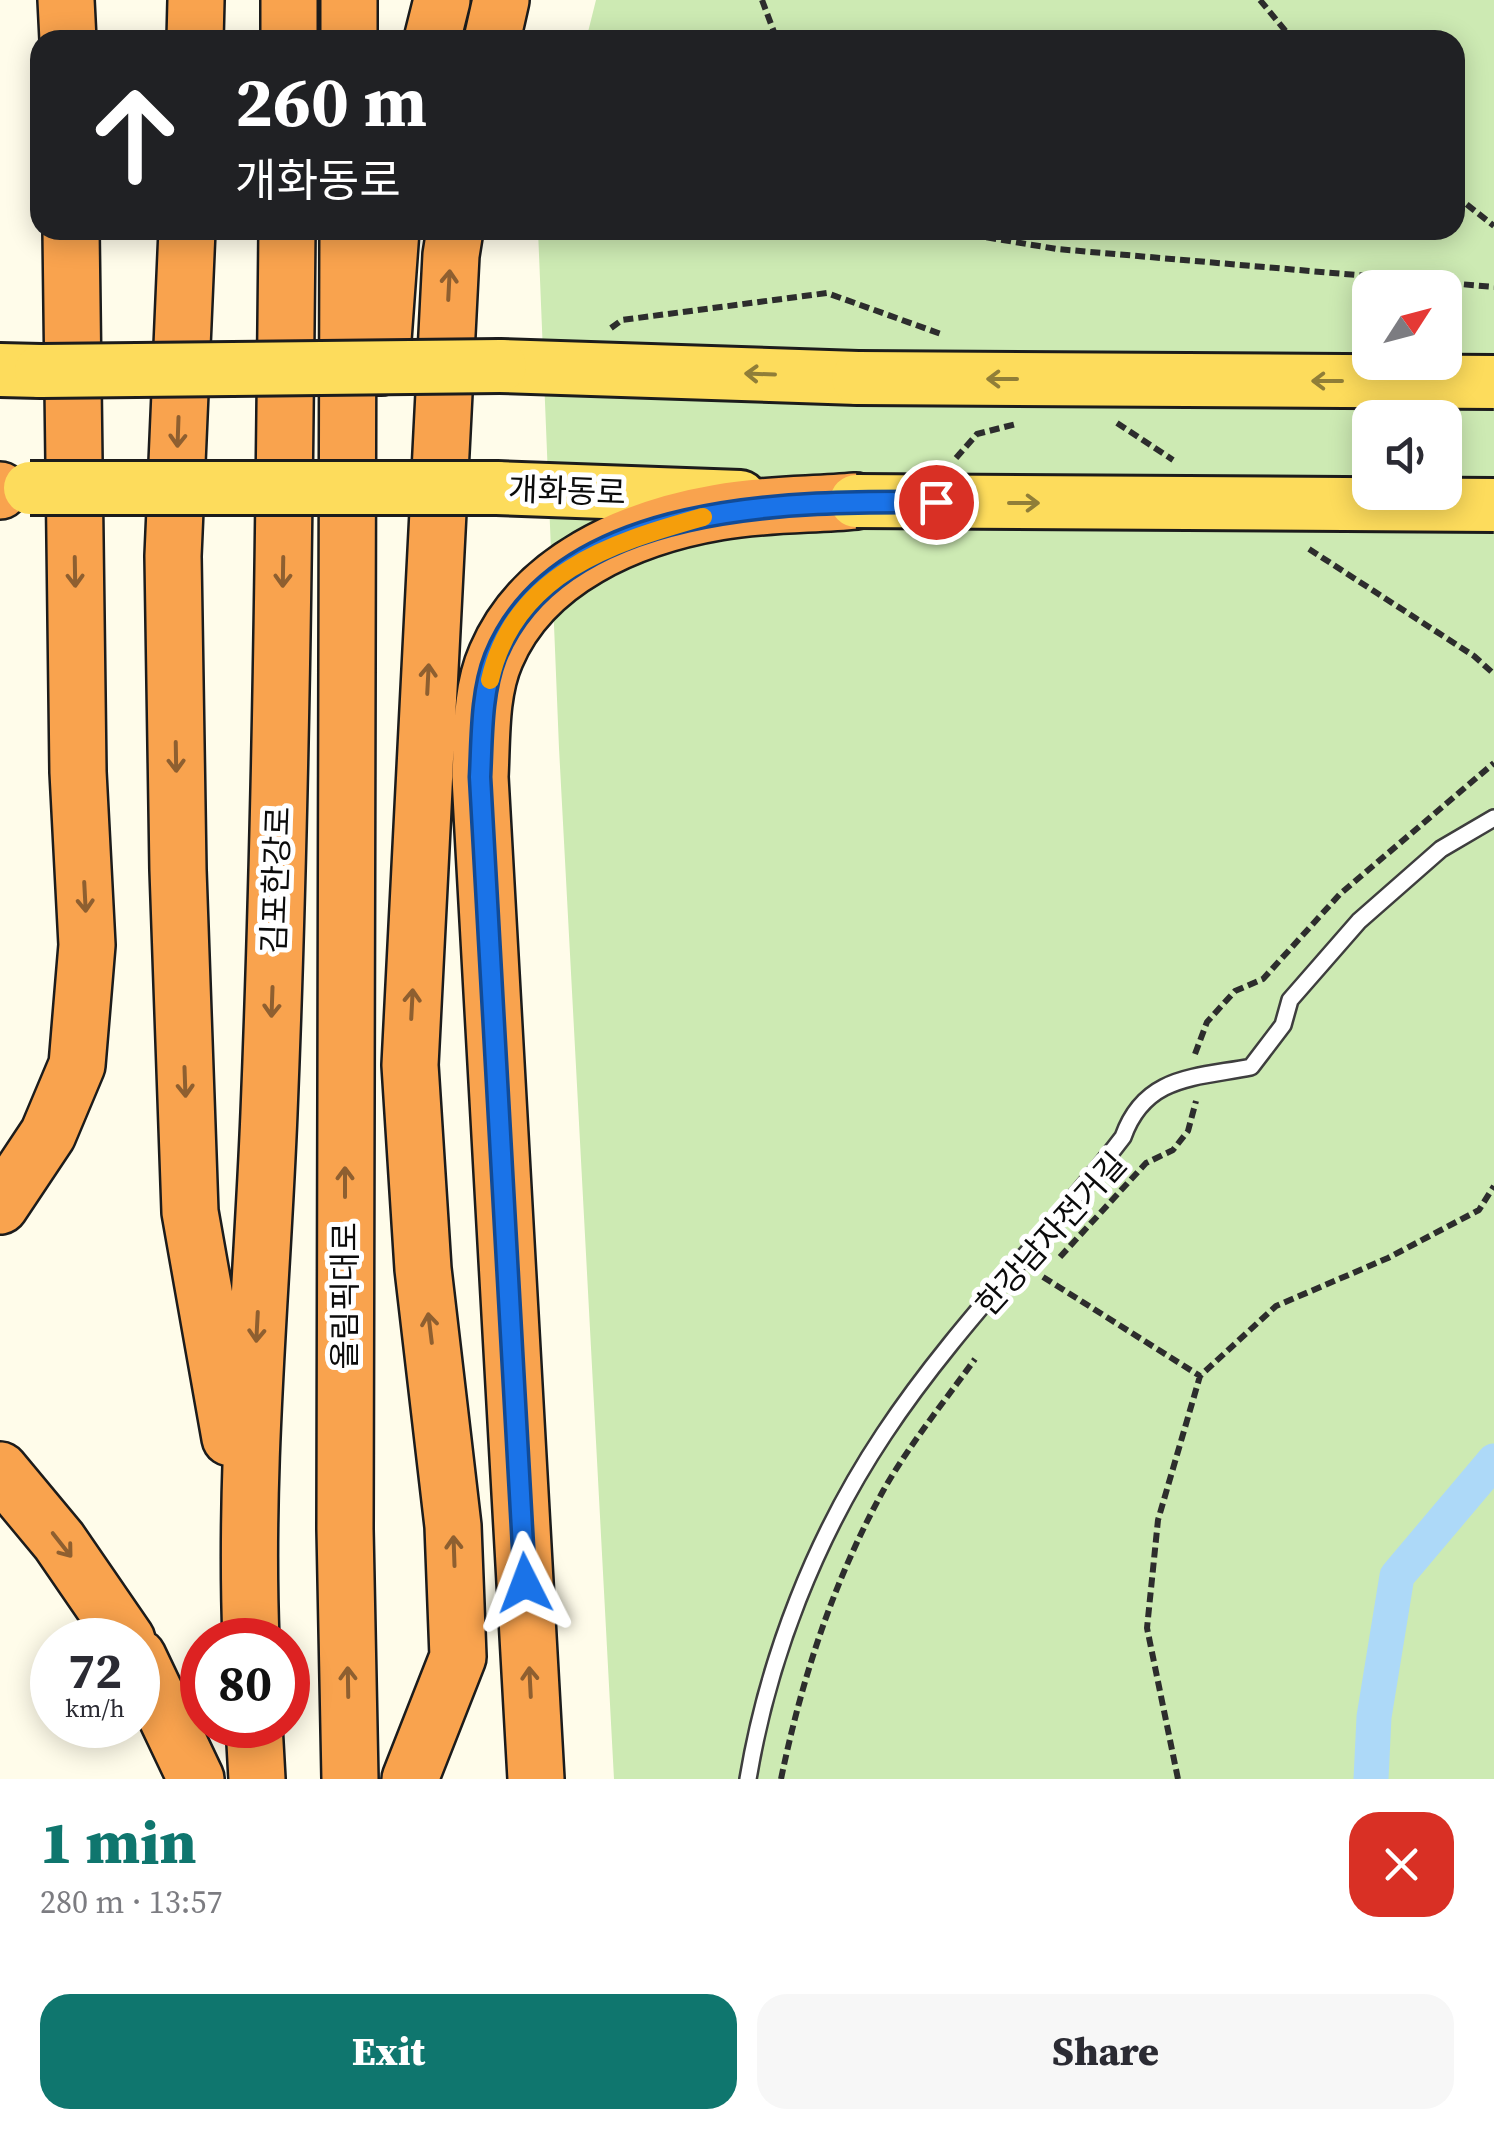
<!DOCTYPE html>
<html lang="en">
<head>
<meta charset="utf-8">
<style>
  body { margin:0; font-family:"Source Serif 4","Noto Sans KR",serif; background:#f7f7f7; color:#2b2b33; height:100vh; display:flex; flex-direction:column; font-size:38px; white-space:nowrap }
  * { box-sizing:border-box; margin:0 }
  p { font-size:32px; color:#7c7c81 }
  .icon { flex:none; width:55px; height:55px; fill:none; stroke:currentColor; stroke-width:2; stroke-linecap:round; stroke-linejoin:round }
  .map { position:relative; height:1779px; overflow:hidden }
  .sheet { display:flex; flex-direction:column; background:#fff; flex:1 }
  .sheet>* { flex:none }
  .banner { position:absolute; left:30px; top:30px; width:1435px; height:210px; border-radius:30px; box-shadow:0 5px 25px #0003; background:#202124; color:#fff; overflow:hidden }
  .needle { width:65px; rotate:54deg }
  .controls { position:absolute; left:1352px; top:270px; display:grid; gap:20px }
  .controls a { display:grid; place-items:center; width:110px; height:110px; border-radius:20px; background:#fff; box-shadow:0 5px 25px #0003; font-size:50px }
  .speed { position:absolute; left:30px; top:1618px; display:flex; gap:20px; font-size:50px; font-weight:700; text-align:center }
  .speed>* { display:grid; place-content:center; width:130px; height:130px; border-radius:50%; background:#fff; box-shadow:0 5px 25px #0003; line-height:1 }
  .speed small { font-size:25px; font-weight:400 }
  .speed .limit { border:15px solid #d22; background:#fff; color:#111 }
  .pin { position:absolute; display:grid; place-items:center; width:85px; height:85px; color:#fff; margin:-42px; border:5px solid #fff; border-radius:50%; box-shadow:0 2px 10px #0007 }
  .me { position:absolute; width:110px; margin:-55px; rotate:357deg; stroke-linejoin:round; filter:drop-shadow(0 0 8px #0008) }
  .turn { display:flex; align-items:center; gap:35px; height:210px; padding:0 40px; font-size:45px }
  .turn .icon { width:130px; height:130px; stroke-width:2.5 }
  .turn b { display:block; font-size:70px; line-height:85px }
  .round { display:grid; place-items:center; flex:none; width:105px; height:105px; border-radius:30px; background:#f7f7f7 }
  .summary { display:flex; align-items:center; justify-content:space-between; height:170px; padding:0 40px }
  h1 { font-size:60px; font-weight:800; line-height:75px; color:#0f766e }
  .cta { display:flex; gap:20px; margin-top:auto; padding:20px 40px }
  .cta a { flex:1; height:115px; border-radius:30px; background:#0f766e; color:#fff; font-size:40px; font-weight:800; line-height:115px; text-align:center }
  .cta a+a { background:#f7f7f7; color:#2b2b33 }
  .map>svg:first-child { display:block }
  .green { fill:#cdeab3; fill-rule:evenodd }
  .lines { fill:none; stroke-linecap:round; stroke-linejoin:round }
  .canal { stroke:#add9f8; stroke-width:35 }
  .lane-casing { stroke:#3e3e3e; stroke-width:20 }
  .primary-casing { stroke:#1c1c1c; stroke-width:58 }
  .highway-casing { stroke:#1c1c1c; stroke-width:60 }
  .path { stroke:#2d2d2d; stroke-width:6; stroke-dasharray:10 5; stroke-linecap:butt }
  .lane { stroke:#fff; stroke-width:15 }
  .primary { stroke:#fddc5c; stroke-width:52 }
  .highway { stroke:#f9a34e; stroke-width:55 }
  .primary-bridge-casing { stroke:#1c1c1c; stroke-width:58; stroke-linecap:butt }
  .primary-bridge { stroke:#fddc5c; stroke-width:52 }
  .oneway { stroke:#8e5f30 }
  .oneway2 { stroke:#907e38 }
  .route-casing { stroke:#114b97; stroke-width:25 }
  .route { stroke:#1a73e8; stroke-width:18 }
  .slow { stroke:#f59e0b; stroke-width:18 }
  .labels { text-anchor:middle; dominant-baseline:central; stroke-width:10; stroke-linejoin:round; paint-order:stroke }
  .street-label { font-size:32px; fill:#0b0b0b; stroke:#fff }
</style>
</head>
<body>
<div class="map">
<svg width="1494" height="1779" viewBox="0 0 1494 1779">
  <rect width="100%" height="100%" fill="#fffcea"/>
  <path class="green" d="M596,0h898v1779h-880l-55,-1031 -21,-518h917v-190h-869zM1370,288h75v74h-75zM1370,418h75v74h-75z"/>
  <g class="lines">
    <path class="canal" d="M1371,1779l3,-62 23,-141 97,-115"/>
    <g class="lane-casing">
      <path id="lane" d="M748,1779c20,-121 68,-243 136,-345 70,-106 162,-196 239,-297 22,-62 72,-59 128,-70l32,-42 7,-25 69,-79 82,-72 53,-31"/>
    </g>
    <g class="primary-casing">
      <path id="primary" d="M500,366l358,12
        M0,370l41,1
        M497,488l243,9"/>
    </g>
    <g class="highway-casing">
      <path id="highway" d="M66,0l2,40
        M195,40l1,-40
        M289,40v-40
        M349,40v-40
        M432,40l10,-40
        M492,40l9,-40
        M187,230l-14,326 5,314 12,342 40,226
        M348,230l-3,1299 5,250
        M381,367l10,-137
        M0,491v-1
        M0,1206l48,-72 29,-69 10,-120 -9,-173 -7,-542
        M0,1470l59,71 68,99
        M251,1640c-7,-176 11,-351 18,-527 12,-294 15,-589 18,-883
        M138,1657l58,122
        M254,1725l3,54
        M410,1779l48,-122 -5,-131 -30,-257 -13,-204 41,-810 4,-25
        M536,1779l-56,-1002c2,-39 0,-85 16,-121 37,-87 135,-129 223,-144 44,-8 92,-7 137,-11"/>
    </g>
    <path class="path" d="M762,0l15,40
      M1260,0l33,40
      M1455,195l39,31
      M942,230l115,19 437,38
      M611,328l11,-8 205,-27 114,41
      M1117,423l56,37
      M956,458l21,-24 39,-10
      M1309,549l165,107 20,18
      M1195,1054l12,-32 28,-31 28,-12 77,-85 154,-131
      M1060,1257l86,-94 27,-13 15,-19 8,-30
      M1043,1277l157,99
      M781,1779c21,-101 52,-197 102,-288 26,-46 61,-89 92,-132
      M1178,1779l-31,-151 11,-108 42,-144 76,-70 112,-48 91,-48 15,-24"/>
    <use href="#lane" class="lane"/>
    <use href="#primary" class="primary"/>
    <use href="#highway" class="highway"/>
    <g class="primary-bridge-casing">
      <path id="primary-bridge" d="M41,371l459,-5
        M858,378l636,4
        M30,488h467
        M856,501l638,4"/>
    </g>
    <use href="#primary-bridge" class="primary-bridge"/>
  </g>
  <defs><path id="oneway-shaft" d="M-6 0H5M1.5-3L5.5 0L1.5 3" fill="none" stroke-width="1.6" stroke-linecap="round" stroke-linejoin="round" transform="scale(2.5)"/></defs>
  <g class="oneway">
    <use href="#oneway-shaft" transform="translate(449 285) rotate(-87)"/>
    <use href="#oneway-shaft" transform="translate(178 432) rotate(92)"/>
    <use href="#oneway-shaft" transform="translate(75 572) rotate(89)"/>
    <use href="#oneway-shaft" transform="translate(283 572) rotate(91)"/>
    <use href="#oneway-shaft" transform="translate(428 679) rotate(-87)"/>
    <use href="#oneway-shaft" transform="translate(176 757) rotate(89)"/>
    <use href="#oneway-shaft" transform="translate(85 897) rotate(87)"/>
    <use href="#oneway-shaft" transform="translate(272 1002) rotate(92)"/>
    <use href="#oneway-shaft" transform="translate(412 1004) rotate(-87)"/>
    <use href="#oneway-shaft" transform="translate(185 1082) rotate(88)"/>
    <use href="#oneway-shaft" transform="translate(345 1182) rotate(-90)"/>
    <use href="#oneway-shaft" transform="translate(257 1327) rotate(93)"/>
    <use href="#oneway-shaft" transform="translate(430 1328) rotate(-97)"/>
    <use href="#oneway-shaft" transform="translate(62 1545) rotate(52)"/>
    <use href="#oneway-shaft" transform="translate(454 1551) rotate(-92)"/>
    <use href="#oneway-shaft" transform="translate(348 1682) rotate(-91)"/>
    <use href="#oneway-shaft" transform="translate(530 1682) rotate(-93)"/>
  </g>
  <g class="oneway2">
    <use href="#oneway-shaft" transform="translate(760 374) rotate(-178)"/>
    <use href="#oneway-shaft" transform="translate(1002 379) rotate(-180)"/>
    <use href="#oneway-shaft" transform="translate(1327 381) rotate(-180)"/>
    <use href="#oneway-shaft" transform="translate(1024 503)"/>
  </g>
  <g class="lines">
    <g class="route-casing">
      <path id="route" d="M525,1583l-45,-806c2,-39 1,-84 15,-120 64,-157 301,-156 441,-155"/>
    </g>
    <use href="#route" class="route"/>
    <path class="slow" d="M490,680c24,-106 120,-137 213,-163"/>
  </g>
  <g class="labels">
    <g class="street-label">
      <text transform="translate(567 491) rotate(2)">개화동로</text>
      <text transform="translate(276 880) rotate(-88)">김포한강로</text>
      <text transform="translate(1051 1234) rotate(-48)">한강남자전거길</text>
      <text transform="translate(345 1296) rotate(-90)">올림픽대로</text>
    </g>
  </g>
</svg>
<div class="controls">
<a><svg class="needle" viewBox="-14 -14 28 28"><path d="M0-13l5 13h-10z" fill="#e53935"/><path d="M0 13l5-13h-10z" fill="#7c7c81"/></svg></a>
<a><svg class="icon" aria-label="sound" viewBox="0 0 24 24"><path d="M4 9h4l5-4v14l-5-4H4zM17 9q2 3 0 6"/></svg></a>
</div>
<div class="speed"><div>72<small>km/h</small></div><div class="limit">80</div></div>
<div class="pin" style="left:936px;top:502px;background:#d93025"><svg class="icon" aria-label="arrive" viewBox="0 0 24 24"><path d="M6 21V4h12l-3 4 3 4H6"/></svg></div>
<svg class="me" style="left:525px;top:1583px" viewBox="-20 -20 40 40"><path d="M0-17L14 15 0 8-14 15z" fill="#1a73e8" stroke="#fff" stroke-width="4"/></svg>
<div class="banner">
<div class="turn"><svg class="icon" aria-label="ahead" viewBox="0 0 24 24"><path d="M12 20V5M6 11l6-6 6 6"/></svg><div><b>260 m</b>개화동로</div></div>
</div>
</div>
<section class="sheet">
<div class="summary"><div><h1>1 min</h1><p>280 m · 13:57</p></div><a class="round" style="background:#d93025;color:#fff"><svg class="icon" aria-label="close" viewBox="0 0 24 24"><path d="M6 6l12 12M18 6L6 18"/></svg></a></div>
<div class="cta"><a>Exit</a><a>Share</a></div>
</section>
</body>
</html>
